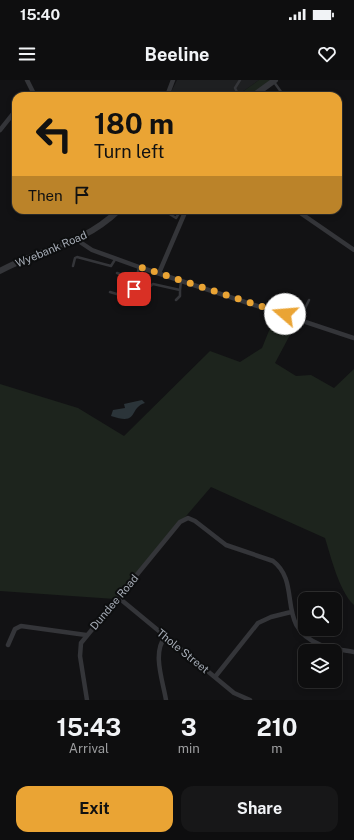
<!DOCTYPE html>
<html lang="en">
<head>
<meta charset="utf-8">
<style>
  body { margin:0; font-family:"Public Sans",sans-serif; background:#171718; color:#f1f3f6; height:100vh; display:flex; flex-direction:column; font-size:15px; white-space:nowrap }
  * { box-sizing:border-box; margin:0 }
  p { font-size:13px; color:#9b9c9e }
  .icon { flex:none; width:22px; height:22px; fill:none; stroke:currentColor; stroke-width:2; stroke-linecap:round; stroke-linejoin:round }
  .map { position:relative; height:620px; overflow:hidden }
  .sheet { display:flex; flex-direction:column; background:#0e0e0f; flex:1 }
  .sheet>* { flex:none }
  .hud { position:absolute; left:12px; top:12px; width:330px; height:122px; border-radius:12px; box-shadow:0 2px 6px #0003,0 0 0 1px #2e2e2f; background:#eaa434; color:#111; overflow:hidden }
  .buttons { position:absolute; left:298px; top:512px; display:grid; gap:8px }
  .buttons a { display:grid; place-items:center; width:44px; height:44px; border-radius:8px; background:#0e0e0f; box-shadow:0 2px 6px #0003,0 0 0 1px #2e2e2f; font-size:20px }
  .pin { position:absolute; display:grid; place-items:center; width:34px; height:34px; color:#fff; margin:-17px; border-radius:8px; box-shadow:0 2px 6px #0006 }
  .me { position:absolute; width:44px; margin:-22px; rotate:288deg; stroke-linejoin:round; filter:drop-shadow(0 0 3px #0008) }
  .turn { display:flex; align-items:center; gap:14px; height:84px; padding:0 16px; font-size:18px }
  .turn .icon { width:52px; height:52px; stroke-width:2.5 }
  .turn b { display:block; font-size:28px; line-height:34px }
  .then { display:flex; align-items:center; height:38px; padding:0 16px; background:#0003; gap:8px; font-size:15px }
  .eta { display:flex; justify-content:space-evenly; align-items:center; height:68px; text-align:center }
  .eta b { font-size:24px; font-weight:700; line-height:28px }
  .primary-button { display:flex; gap:8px; margin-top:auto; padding:8px 16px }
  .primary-button a { flex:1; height:46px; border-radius:12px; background:#eaa434; color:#111; font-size:16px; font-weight:700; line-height:46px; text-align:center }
  .primary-button a+a { background:#171718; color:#f1f3f6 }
  .status { display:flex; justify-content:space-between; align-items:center; height:28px; padding:0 20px; background:#0e0e0f; direction:ltr }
  .status svg { height:11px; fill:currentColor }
  header { display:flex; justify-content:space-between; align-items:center; height:52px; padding:0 16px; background:#0e0e0f; font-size:18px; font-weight:700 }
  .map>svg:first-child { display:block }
  .built { fill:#1e1f21 }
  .green { fill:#1d241d }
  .water { fill:#2b3439 }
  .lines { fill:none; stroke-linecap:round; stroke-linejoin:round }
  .service { stroke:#343539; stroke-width:2.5 }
  .minor { stroke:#343539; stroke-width:4.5 }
  .tertiary { stroke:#343539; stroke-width:6 }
  .route { stroke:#eaa434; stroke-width:7; stroke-dasharray:0 12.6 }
  .labels { text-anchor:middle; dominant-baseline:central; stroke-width:4; stroke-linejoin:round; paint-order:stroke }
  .street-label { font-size:11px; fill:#a4aab4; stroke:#0d0e0f }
</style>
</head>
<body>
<div class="status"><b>15:40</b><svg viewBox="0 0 49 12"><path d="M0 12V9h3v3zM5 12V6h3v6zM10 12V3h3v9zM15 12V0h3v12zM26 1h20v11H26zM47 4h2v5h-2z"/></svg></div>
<header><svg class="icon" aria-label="menu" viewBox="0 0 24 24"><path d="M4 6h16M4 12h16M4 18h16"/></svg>Beeline<svg class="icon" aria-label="heart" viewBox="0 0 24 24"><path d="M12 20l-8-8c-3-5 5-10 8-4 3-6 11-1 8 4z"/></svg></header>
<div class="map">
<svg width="354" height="620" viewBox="0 0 354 620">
  <rect width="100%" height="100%" fill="#121214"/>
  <path class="built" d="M177,0h82l-21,15 -5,1h-9l-3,-2 -4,2h-48z"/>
  <path class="green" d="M259,0h17l-23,16h-14l-1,-1z
    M277,231l22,7 -24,45 21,13 15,-1 23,13 20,-19v236c-15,-14 -23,-48 -29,-67l-114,-51 -96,112 -115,-8v-207l78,24 46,28 86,-85 30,11 22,-14z"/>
  <path class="water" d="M142,320l3,3c-17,5 -5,23 -34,13l2,-6 12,-2 -1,-4z"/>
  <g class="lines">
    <path class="service" d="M274,2l10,14
      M239,16l-4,-8 5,-8
      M163,130l13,8 5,-8
      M73,186l2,-8 2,-1 34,9 5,-8
      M117,193l19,7 3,-13
      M148,208l5,-4 27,6 1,-9
      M110,212l20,6 4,-5 2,-13
      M176,220l4,-4v-6
      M300,239l9,-19"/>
    <path class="minor" d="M27,0l8,16
      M167,16l6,-16
      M0,50l16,-20
      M296,130l58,40
      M77,160l15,10 47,17 215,71
      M159,193l27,-63
      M119,518l115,95 16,7
      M165,557c-13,16 -2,44 1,63
      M8,565l7,-16 6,-3 65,9
      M215,597l43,-54 13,-6 20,-5
      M87,620l-7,-44 1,-13 99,-121 8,-4 7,3 31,24 47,16c30,23 1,66 48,84 10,4 22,5 33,7"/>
    <path class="tertiary" d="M253,16l22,-16
      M0,191c43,-24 80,-24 119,-61"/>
  </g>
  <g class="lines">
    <path class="route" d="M134,209l6,-22 145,47"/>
  </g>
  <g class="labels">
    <g class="street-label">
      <text transform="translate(51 169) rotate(-23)">Wyebank Road</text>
      <text transform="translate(114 522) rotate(-50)">Dundee Road</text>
      <text transform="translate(183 571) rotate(39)">Thole Street</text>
    </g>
  </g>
</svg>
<div class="buttons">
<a><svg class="icon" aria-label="search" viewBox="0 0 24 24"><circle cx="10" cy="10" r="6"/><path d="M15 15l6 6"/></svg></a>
<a><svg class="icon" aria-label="layers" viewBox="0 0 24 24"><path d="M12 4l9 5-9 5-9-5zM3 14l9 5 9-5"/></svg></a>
</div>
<div class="pin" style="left:134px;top:209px;background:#d93025"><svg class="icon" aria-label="arrive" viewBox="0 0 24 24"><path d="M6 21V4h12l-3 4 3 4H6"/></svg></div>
<svg class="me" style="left:285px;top:234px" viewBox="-20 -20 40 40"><circle r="19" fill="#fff"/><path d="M0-13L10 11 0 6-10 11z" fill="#eaa434"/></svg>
<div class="hud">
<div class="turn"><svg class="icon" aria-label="left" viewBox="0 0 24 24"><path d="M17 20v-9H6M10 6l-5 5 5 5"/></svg><div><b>180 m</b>Turn left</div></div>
<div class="then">Then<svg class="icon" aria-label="arrive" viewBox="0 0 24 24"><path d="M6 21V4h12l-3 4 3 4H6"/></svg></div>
</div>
</div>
<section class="sheet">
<div class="eta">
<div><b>15:43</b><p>Arrival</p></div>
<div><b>3</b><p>min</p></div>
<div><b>210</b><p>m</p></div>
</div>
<div class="primary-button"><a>Exit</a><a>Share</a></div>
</section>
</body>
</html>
